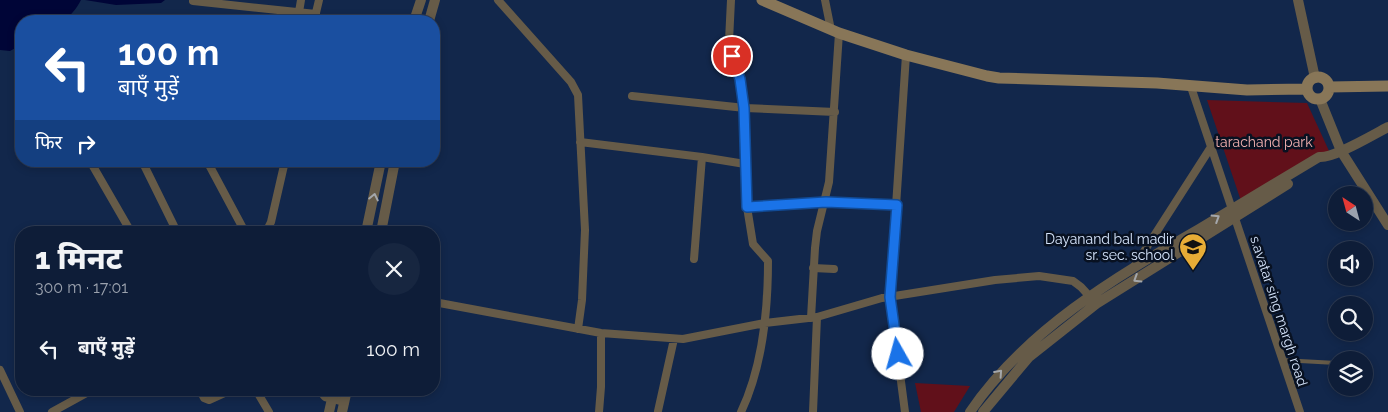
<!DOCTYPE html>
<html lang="hi">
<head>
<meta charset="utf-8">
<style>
  body { margin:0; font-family:Raleway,"Noto Sans Devanagari",sans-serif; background:#172640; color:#f1f3f6; height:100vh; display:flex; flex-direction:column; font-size:19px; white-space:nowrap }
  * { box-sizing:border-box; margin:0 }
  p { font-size:16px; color:#9ba2ae }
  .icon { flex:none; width:28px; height:28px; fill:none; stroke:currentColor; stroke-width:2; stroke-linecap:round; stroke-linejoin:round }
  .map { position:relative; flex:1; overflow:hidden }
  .drawer { position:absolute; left:15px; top:226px; width:425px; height:170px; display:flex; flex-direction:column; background:#0e1d38; border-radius:20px; box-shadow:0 2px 8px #0003,0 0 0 1px #2e3b53 }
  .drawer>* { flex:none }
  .guide { position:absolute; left:15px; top:15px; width:425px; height:152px; border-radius:20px; box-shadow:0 2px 8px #0003,0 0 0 1px #2e3b53; background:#1a4fa0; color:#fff; overflow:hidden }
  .needle { width:32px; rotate:324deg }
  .buttons { position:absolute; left:1328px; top:186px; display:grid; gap:10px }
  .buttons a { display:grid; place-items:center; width:45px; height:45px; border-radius:50%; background:#0e1d38; box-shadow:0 2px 8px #0003,0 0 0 1px #2e3b53; font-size:25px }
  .pin { position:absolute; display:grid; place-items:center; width:42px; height:42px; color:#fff; margin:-21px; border:2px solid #fff; border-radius:50%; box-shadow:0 1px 5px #0007 }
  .me { position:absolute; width:55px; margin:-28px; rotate:353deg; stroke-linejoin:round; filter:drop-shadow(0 0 4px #0008) }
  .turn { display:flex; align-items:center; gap:18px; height:105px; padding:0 20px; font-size:22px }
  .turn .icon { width:65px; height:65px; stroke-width:2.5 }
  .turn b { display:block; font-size:35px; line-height:42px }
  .then { display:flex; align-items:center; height:48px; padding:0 20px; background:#0003; gap:10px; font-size:19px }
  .round { display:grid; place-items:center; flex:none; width:52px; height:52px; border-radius:26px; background:#172640 }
  .head { display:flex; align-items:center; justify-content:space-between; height:85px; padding:0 20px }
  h1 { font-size:30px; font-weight:800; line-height:38px }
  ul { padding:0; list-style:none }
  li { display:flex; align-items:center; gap:15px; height:75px; padding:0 20px }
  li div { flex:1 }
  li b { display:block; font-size:19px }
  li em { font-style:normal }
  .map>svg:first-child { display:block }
  .green { fill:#61101a }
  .water { fill:#000537 }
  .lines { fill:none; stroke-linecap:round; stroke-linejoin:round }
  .service { stroke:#665b48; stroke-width:4 }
  .minor { stroke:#665b48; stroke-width:8 }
  .tertiary { stroke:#665b48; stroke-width:10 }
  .secondary { stroke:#887658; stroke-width:11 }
  .oneway { stroke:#a4a7ab }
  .route-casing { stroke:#114b97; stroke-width:12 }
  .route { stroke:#1a73e8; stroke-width:9 }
  .labels { text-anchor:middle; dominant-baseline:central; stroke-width:5; stroke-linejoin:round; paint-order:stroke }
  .park-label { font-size:14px; fill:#f1afae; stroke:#081121 }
  .poi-label { font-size:14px; fill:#d6e5fc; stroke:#081121; text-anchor:end }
  .street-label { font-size:14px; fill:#d6e5fc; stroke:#081121 }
</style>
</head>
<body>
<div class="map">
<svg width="1388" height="412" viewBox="0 0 1388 412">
  <rect width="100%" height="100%" fill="#12274b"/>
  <path class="green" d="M1207,100l100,3 23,50 -89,48z
    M915,383l55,3 -16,26h-33z"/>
  <path class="water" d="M0,0h81c-15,29 -31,21 -60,21v24l-11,6 -10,-1z
    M85,0h80l-4,3 -45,2z"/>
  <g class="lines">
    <path class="service" d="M1282,360l54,3"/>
    <path class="minor" d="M498,0l73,82 7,13 7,135 -3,70 -4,29
      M731,0l-2,41 11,38 5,29v56l2,43 6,37 15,17c0,51 -5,105 -27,151
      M825,0l6,30
      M193,1l123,13
      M299,12l2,-12
      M314,21l5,-21
      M1191,87l109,325
      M632,96l113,12 90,4
      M580,142l122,15 -8,102
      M702,157l43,7
      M90,161l41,71
      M142,161l35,71
      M207,161l38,71
      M747,207l79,-5 71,3
      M266,232l5,-10 14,-61
      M1134,267l77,-120
      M813,268l21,1
      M434,302l167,31 82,6 82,-16 52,-6 65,-19 113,-18 44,-4 34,5 8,6 11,12
      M811,318l4,-70 2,-17 12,-49 10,-149
      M0,370l20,42
      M200,390l4,8 5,2 22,-10
      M256,390l13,22
      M319,390l6,7 20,5
      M658,411l16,-72
      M52,412l40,-22
      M599,412l2,-25v-54
      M813,412l4,-95
      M905,412l-15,-115 16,-242"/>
    <path class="tertiary" d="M1298,0l17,78
      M414,21l7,-21
      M429,21l6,-21
      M1320,99l21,52 47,74
      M366,232l15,-71
      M381,232l14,-71
      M329,412l5,-22
      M342,412l5,-22
      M970,412c56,-82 144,-134 229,-183 40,-24 80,-48 120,-72 14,2 55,-23 69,-30
      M983,412l46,-55 67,-53 192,-120"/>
    <path class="secondary" d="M762,0l77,33 67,22 81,21 12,2 158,5 90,7 60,-1
      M1307 88a11 11 0 1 1 22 0a11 11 0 1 1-22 0Z
      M1329,87l59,-1"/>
  </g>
  <defs><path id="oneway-chevron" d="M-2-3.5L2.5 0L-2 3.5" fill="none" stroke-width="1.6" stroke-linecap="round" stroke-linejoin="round" transform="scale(1.25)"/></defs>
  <g class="oneway">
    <use href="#oneway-chevron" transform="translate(374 197) rotate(-78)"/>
    <use href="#oneway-chevron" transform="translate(1216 218) rotate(-32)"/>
    <use href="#oneway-chevron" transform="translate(1137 279) rotate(148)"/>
    <use href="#oneway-chevron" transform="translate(999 373) rotate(-48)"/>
  </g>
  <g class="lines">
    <g class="route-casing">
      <path id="route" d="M732,56l8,23 4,29 3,99 79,-5 71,3 -7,92 8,57"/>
    </g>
    <use href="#route" class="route"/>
  </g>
  <defs>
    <g id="school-pin" transform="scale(1.4375)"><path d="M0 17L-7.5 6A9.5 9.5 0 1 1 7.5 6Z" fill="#e7ac36" stroke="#081121"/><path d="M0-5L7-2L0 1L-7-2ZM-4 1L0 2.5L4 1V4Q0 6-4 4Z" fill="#111"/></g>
  </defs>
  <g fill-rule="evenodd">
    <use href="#school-pin" x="1193" y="247"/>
  </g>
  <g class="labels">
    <g class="park-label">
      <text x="1264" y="142">tarachand park</text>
    </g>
    <g class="poi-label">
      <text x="1174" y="239">Dayanand bal madir<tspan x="1174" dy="16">sr. sec. school</tspan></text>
    </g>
    <g class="street-label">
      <text transform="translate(1279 311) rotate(72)">s.avatar sing margh road</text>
    </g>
  </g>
</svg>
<div class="buttons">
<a><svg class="needle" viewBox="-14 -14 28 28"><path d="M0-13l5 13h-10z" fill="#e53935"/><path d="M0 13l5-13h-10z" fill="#9ba2ae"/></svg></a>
<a><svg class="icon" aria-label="sound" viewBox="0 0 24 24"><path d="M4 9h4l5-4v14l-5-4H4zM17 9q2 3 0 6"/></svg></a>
<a><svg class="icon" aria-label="search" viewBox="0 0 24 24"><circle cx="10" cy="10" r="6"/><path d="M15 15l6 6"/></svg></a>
<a><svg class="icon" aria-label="layers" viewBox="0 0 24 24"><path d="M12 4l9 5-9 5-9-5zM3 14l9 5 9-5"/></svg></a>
</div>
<div class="pin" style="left:732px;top:56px;background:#d93025"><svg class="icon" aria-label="arrive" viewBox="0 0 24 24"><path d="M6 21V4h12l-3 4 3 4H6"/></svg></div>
<svg class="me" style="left:898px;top:354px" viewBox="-20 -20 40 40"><circle r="19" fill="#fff"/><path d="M0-13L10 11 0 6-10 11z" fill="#1a73e8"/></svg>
<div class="guide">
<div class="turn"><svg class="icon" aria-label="left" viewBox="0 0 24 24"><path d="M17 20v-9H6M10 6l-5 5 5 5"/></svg><div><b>100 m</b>बाएँ मुड़ें</div></div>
<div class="then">फिर<svg class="icon" aria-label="right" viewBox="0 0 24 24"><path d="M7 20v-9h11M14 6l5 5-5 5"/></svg></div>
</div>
<section class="drawer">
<div class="head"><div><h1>1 मिनट</h1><p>300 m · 17:01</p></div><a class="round"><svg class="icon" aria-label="close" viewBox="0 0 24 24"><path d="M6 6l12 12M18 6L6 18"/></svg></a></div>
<ul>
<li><svg class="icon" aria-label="left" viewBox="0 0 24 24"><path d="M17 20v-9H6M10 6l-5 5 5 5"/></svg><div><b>बाएँ मुड़ें</b></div><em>100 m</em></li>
</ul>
</section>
</div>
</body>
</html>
